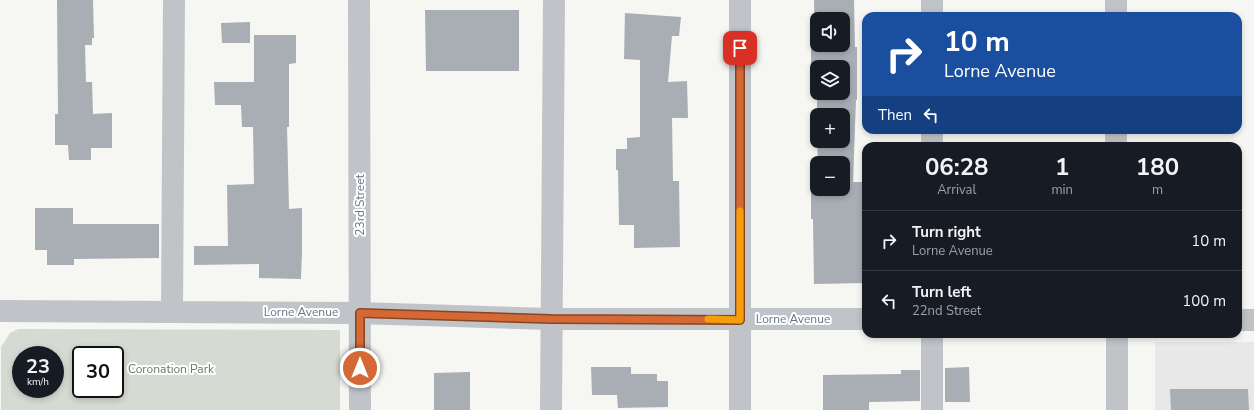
<!DOCTYPE html>
<html lang="en">
<head>
<meta charset="utf-8">
<style>
  body { margin:0; font-family:"Nunito Sans",sans-serif; background:#20242c; color:#f1f3f6; height:100vh; display:flex; flex-direction:column; font-size:15px; white-space:nowrap }
  * { box-sizing:border-box; margin:0 }
  p { font-size:13px; color:#9ea1a6 }
  .icon { flex:none; width:22px; height:22px; fill:none; stroke:currentColor; stroke-width:2; stroke-linecap:round; stroke-linejoin:round }
  .map { position:relative; flex:1; overflow:hidden }
  .details { position:absolute; left:862px; top:142px; width:380px; height:196px; display:flex; flex-direction:column; background:#171b24; border-radius:12px; box-shadow:0 2px 6px #0003 }
  .details>* { flex:none }
  .hud { position:absolute; left:862px; top:12px; width:380px; height:122px; border-radius:12px; box-shadow:0 2px 6px #0003; background:#1a4fa0; color:#fff; overflow:hidden }
  .buttons { position:absolute; left:810px; top:12px; display:grid; gap:8px }
  .buttons a { display:grid; place-items:center; width:40px; height:40px; border-radius:8px; background:#171b24; box-shadow:0 2px 6px #0003; font-size:20px }
  .speed { position:absolute; left:12px; top:346px; display:flex; gap:8px; font-size:20px; font-weight:700; text-align:center }
  .speed>* { display:grid; place-content:center; width:52px; height:52px; border-radius:50%; background:#171b24; box-shadow:0 2px 6px #0003; line-height:1 }
  .speed small { font-size:10px; font-weight:400 }
  .speed .limit { border:2px solid #111; border-radius:6px; background:#fff; color:#111 }
  .pin { position:absolute; display:grid; place-items:center; width:34px; height:34px; color:#fff; margin:-17px; border-radius:8px; box-shadow:0 2px 6px #0006 }
  .me { position:absolute; width:44px; margin:-22px; rotate:0deg; stroke-linejoin:round; filter:drop-shadow(0 0 3px #0008) }
  .turn { display:flex; align-items:center; gap:14px; height:84px; padding:0 16px; font-size:18px }
  .turn .icon { width:52px; height:52px; stroke-width:2.5 }
  .turn b { display:block; font-size:28px; line-height:34px }
  .then { display:flex; align-items:center; height:38px; padding:0 16px; background:#0003; gap:8px; font-size:15px }
  .eta { display:flex; justify-content:space-evenly; align-items:center; height:68px; text-align:center }
  .eta b { font-size:24px; font-weight:700; line-height:28px }
  ul { padding:0; list-style:none }
  li { display:flex; align-items:center; gap:12px; height:60px; padding:0 16px; border-top:1px solid #363941 }
  li div { flex:1 }
  li b { display:block; font-size:15px }
  li em { font-style:normal }
  .map>svg:first-child { display:block }
  .built { fill:#e7e8e7 }
  .green { fill:#d5dbd3; fill-rule:evenodd }
  .building { fill:#a8aeb4; fill-rule:evenodd }
  .lines { fill:none; stroke-linecap:round; stroke-linejoin:round }
  .minor { stroke:#c0c3c7; stroke-width:22 }
  .route-casing { stroke:#8a4422; stroke-width:10 }
  .route { stroke:#d56935; stroke-width:7 }
  .slow { stroke:#f59e0b; stroke-width:7 }
  .labels { text-anchor:middle; dominant-baseline:central; stroke-width:4; stroke-linejoin:round; paint-order:stroke }
  .street-label { font-size:12px; fill:#687482; stroke:#fff }
  .park-label { font-size:12px; fill:#687a66; stroke:#fff }
</style>
</head>
<body>
<div class="map">
<svg width="1254" height="410" viewBox="0 0 1254 410">
  <rect width="100%" height="100%" fill="#f6f6f3"/>
  <path class="built" d="M1155,342h99v68h-99z"/>
  <path class="green" d="M18,329l322,1v80h-339v-63l9,-14zM21,355h34v34h-34zM81,355h34v34h-34z"/>
  <path class="building" d="M57,0h36l1,38h-2v7h-7l1,37h6l1,32 19,-1v35h-21v12h-22l-1,-15h-13v-31h3z
    M814,0h40l1,47h2v53h-1l-3,82h9l1,69h3v32l-52,1 -1,-65h-2v-36l6,-1v7h26v-26h-25l-1,-22h26v-26h-26v-22h26v-26h-26v19v-16h-6v-24h4zM817,19h26v26h-26z
    M425,10h94v61h-93z
    M625,13l56,4 -2,19h-7l-4,46 19,-1 1,37h-16l1,63h6l1,66 -46,1v-23h-15l-1,-55h-2v-21h11v-11l13,-1v-77l-16,-1z
    M250,22v21h-28l-1,-20z
    M254,35h42v28l-7,1v63h-2l2,82 13,-1v44l-1,27 -42,-1v-14l-65,1v-19h34l-1,-61 27,-1 -1,-57h-11l-1,-22h-26l-1,-23h40z
    M812,118h5v23h-7z
    M35,208h38v16h86v34l-85,1v6h-27v-15h-12z
    M591,367h40v7h26v7h11v26l-50,1 -1,-13h-25z
    M969,367l1,35h-25v-34z
    M901,370h19v31l-51,1v8h-46v-35l78,-1z
    M470,372v38h-36v-37z
    M1170,389h78l1,21h-78z"/>
  <g class="lines">
    <path class="minor" d="M359,0l1,410
      M1116,0v16
      M932,16v-16
      M1116,130v16
      M932,146v-16
      M0,311l360,2 191,6h315
      M172,311l2,-311
      M1238,320h16
      M932,334v76
      M551,410l3,-410
      M740,410v-410
      M1117,410v-76"/>
  </g>
  <g class="lines">
    <g class="route-casing">
      <path id="route" d="M360,368v-55l191,6 189,1v-272"/>
    </g>
    <use href="#route" class="route"/>
    <path class="slow" d="M708,319l32,1v-109"/>
  </g>
  <g class="labels">
    <g class="street-label">
      <text transform="translate(360 205) rotate(-90)">23rd Street</text>
      <text x="301" y="312">Lorne Avenue</text>
      <text x="793" y="319">Lorne Avenue</text>
    </g>
    <g class="park-label">
      <text x="171" y="369">Coronation Park</text>
    </g>
  </g>
</svg>
<div class="buttons">
<a><svg class="icon" aria-label="sound" viewBox="0 0 24 24"><path d="M4 9h4l5-4v14l-5-4H4zM17 9q2 3 0 6"/></svg></a>
<a><svg class="icon" aria-label="layers" viewBox="0 0 24 24"><path d="M12 4l9 5-9 5-9-5zM3 14l9 5 9-5"/></svg></a>
<a>+</a>
<a>−</a>
</div>
<div class="speed"><div>23<small>km/h</small></div><div class="limit">30</div></div>
<div class="pin" style="left:740px;top:48px;background:#d93025"><svg class="icon" aria-label="arrive" viewBox="0 0 24 24"><path d="M6 21V4h12l-3 4 3 4H6"/></svg></div>
<svg class="me" style="left:360px;top:368px" viewBox="-20 -20 40 40"><circle r="17" fill="#d56935" stroke="#fff" stroke-width="3"/><path d="M0-11L8 9 0 5-8 9z" fill="#fff"/></svg>
<div class="hud">
<div class="turn"><svg class="icon" aria-label="right" viewBox="0 0 24 24"><path d="M7 20v-9h11M14 6l5 5-5 5"/></svg><div><b>10 m</b>Lorne Avenue</div></div>
<div class="then">Then<svg class="icon" aria-label="left" viewBox="0 0 24 24"><path d="M17 20v-9H6M10 6l-5 5 5 5"/></svg></div>
</div>
<section class="details">
<div class="eta">
<div><b>06:28</b><p>Arrival</p></div>
<div><b>1</b><p>min</p></div>
<div><b>180</b><p>m</p></div>
</div>
<ul>
<li><svg class="icon" aria-label="right" viewBox="0 0 24 24"><path d="M7 20v-9h11M14 6l5 5-5 5"/></svg><div><b>Turn right</b><p>Lorne Avenue</p></div><em>10 m</em></li>
<li><svg class="icon" aria-label="left" viewBox="0 0 24 24"><path d="M17 20v-9H6M10 6l-5 5 5 5"/></svg><div><b>Turn left</b><p>22nd Street</p></div><em>100 m</em></li>
</ul>
</section>
</div>
</body>
</html>
